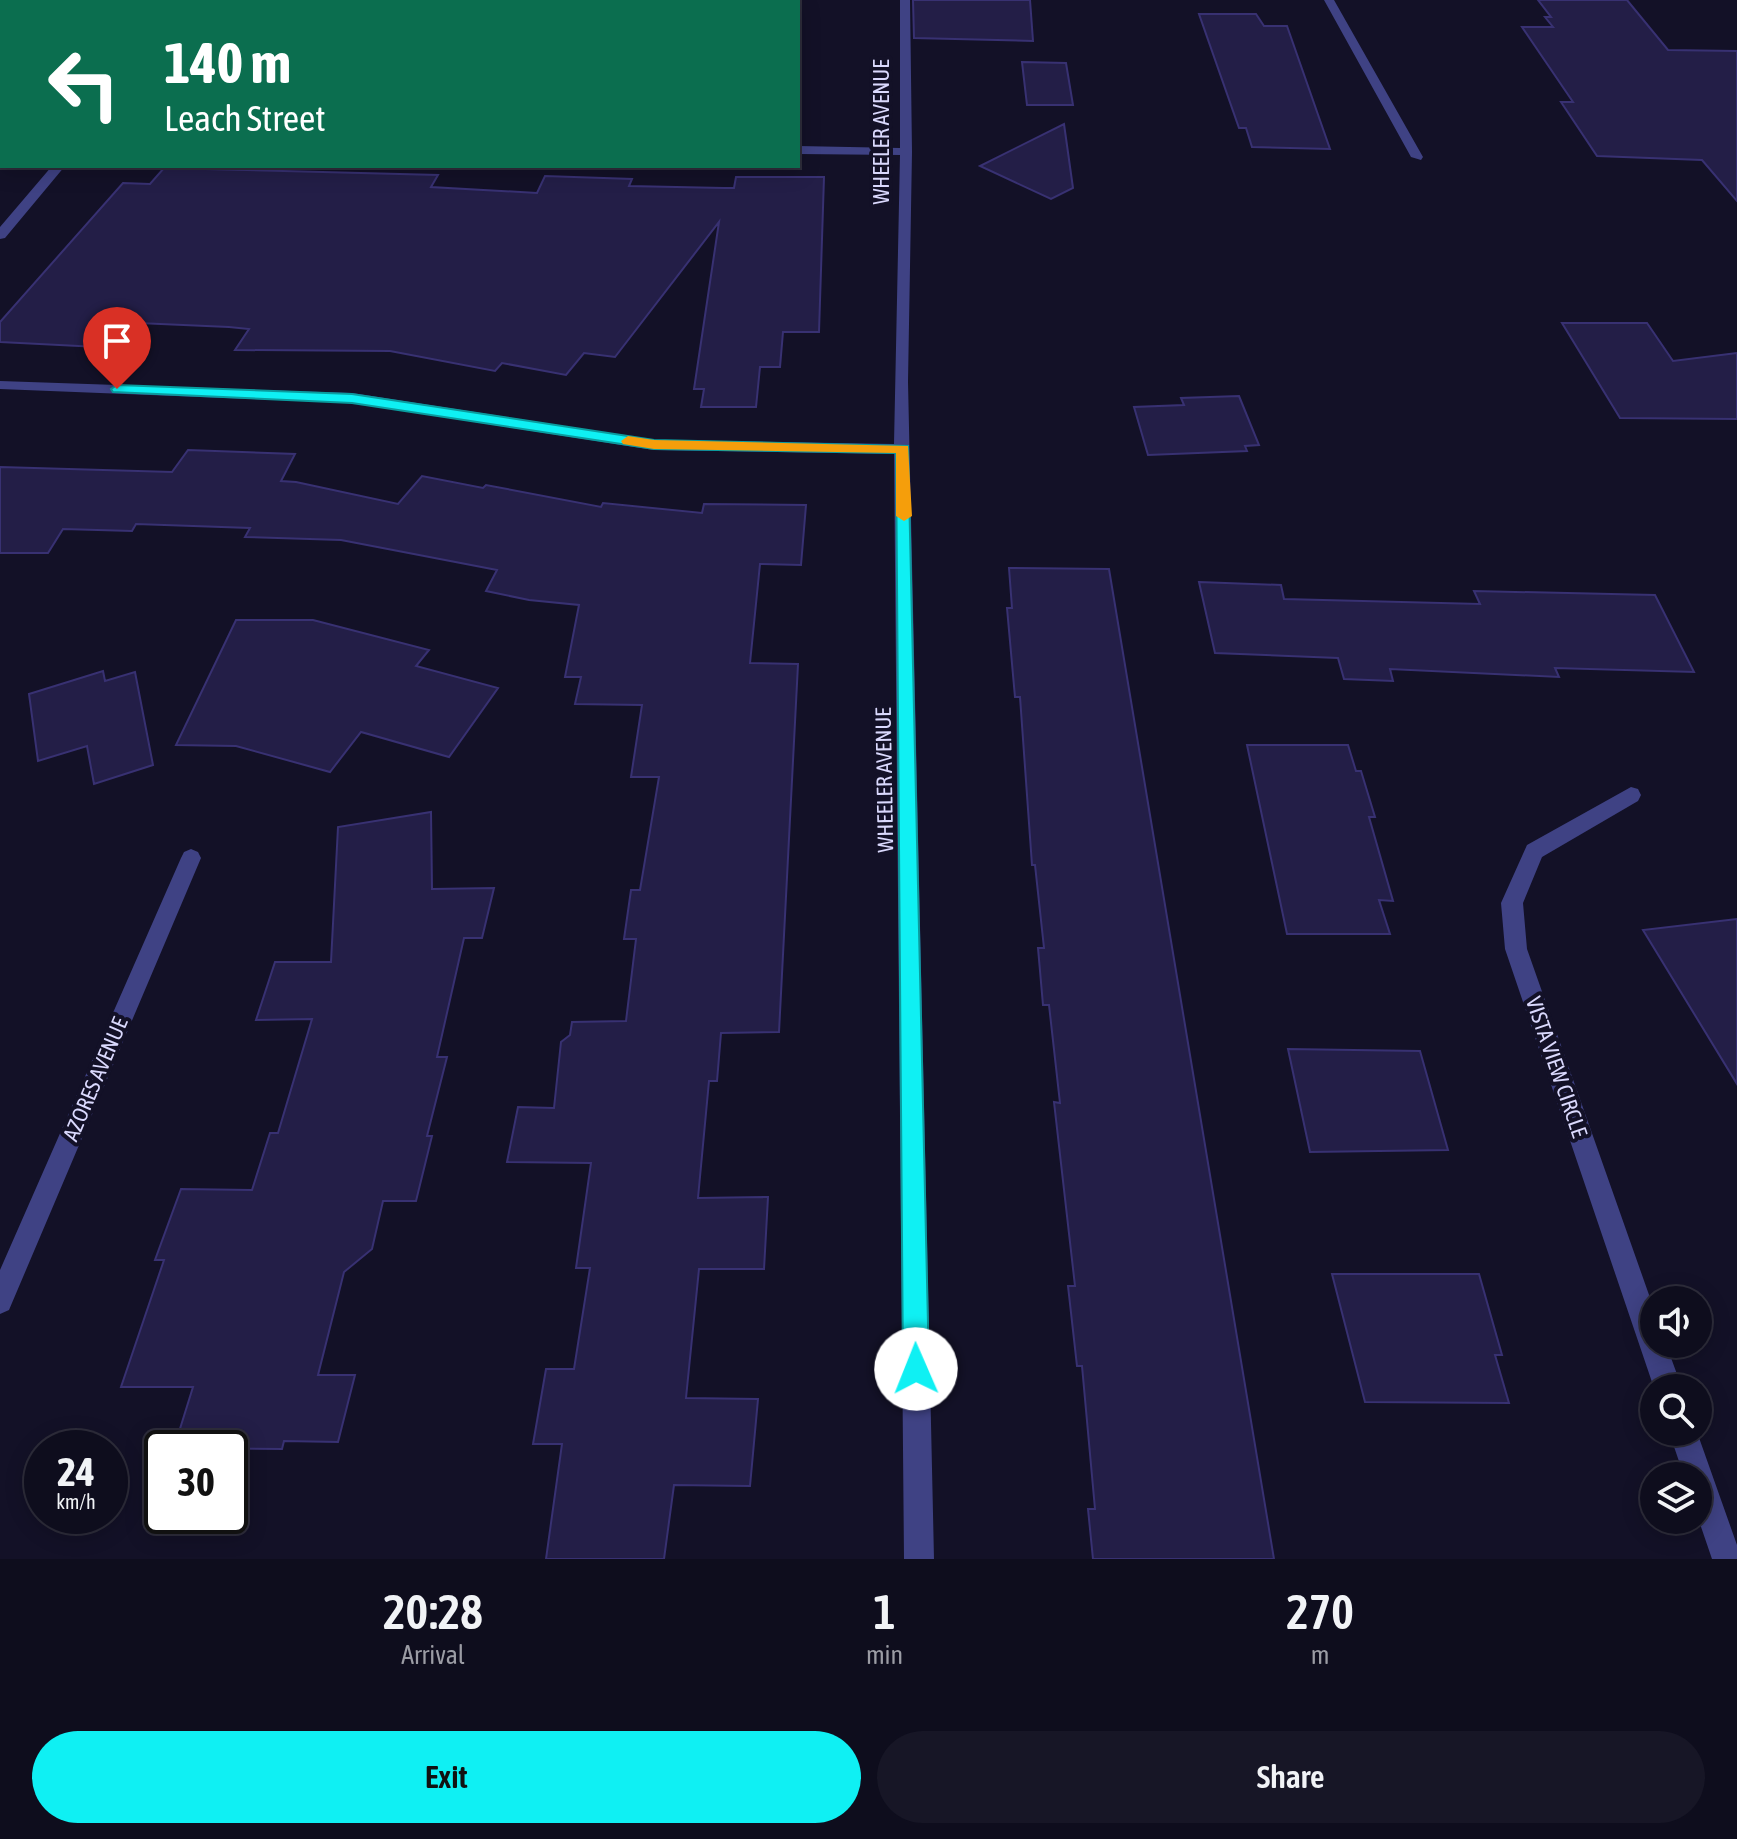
<!DOCTYPE html>
<html lang="en">
<head>
<meta charset="utf-8">
<style>
  body { margin:0; font-family:"Asap Condensed",sans-serif; background:#171626; color:#f1f3f6; height:100vh; display:flex; flex-direction:column; font-size:30px; white-space:nowrap }
  * { box-sizing:border-box; margin:0 }
  p { font-size:26px; color:#9b9ca4 }
  .icon { flex:none; width:44px; height:44px; fill:none; stroke:currentColor; stroke-width:2; stroke-linecap:round; stroke-linejoin:round }
  .map { position:relative; height:1559px; overflow:hidden }
  .drawer { display:flex; flex-direction:column; background:#0e0d1d; flex:1 }
  .drawer>* { flex:none }
  .banner { position:absolute; left:0px; top:0px; width:800px; height:168px; box-shadow:0 4px 20px #0003,0 0 0 2px #2e2d3b; background:#0b6e4f; color:#fff; overflow:hidden }
  .tools { position:absolute; left:1640px; top:1286px; display:grid; gap:16px }
  .tools a { display:grid; place-items:center; width:72px; height:72px; border-radius:50%; background:#0e0d1d; box-shadow:0 4px 20px #0003,0 0 0 2px #2e2d3b; font-size:40px }
  .speed { position:absolute; left:24px; top:1430px; display:flex; gap:16px; font-size:40px; font-weight:700; text-align:center }
  .speed>* { display:grid; place-content:center; width:104px; height:104px; border-radius:50%; background:#0e0d1d; box-shadow:0 4px 20px #0003,0 0 0 2px #2e2d3b; line-height:1 }
  .speed small { font-size:20px; font-weight:400 }
  .speed .limit { border:4px solid #111; border-radius:12px; background:#fff; color:#111 }
  .pin { position:absolute; display:grid; place-items:center; width:68px; height:68px; color:#fff; margin:-82px -34px; border-radius:50% 50% 50% 0; rotate:-45deg; box-shadow:0 0 8px #0007 }
  .pin .icon { rotate:45deg }
  .me { position:absolute; width:88px; margin:-44px; rotate:359deg; stroke-linejoin:round; filter:drop-shadow(0 0 6px #0008) }
  .turn { display:flex; align-items:center; gap:28px; height:168px; padding:0 32px; font-size:36px }
  .turn .icon { width:104px; height:104px; stroke-width:2.5 }
  .turn b { display:block; font-size:56px; line-height:68px }
  .eta { display:flex; justify-content:space-evenly; align-items:center; height:136px; text-align:center }
  .eta b { font-size:48px; font-weight:600; line-height:56px }
  .button { display:flex; gap:16px; margin-top:auto; padding:16px 32px }
  .button a { flex:1; height:92px; border-radius:48px; background:#0ff0f3; color:#111; font-size:32px; font-weight:600; line-height:92px; text-align:center }
  .button a+a { background:#171626; color:#f1f3f6 }
  .map>svg:first-child { display:block }
  .building { fill:#231e47; stroke:#383172; stroke-width:2 }
  .lines { fill:none; stroke-linecap:round; stroke-linejoin:round }
  .street { fill:#3f4284; fill-rule:evenodd }
  .route { fill:#0ff0f3; stroke:#0a9c9e; stroke-width:2 }
  .slow { fill:#f59e0b }
  .labels { text-anchor:middle; dominant-baseline:central; stroke-width:8; stroke-linejoin:round; paint-order:stroke }
  .street-label { font-size:22px; fill:#dad9fd; stroke:#131127 }
</style>
</head>
<body>
<div class="map">
<svg width="1737" height="1559" viewBox="0 0 1737 1559">
  <rect width="100%" height="100%" fill="#131127"/>
  <path class="building" d="M913,0h117l3,41 -119,-3z
    M1538,0h89l41,50 69,1v150l-35,-41 -105,-4 -36,-54h12l-51,-75h31l-8,-10h6z
    M1199,14h57l8,12h23l43,123 -78,-2 -6,-19h-7z
    M1022,62l44,1 7,42h-46z
    M1064,124l9,64 -22,11 -71,-33z
    M164,168l274,7 -7,12 106,6 8,-17 87,3 -3,7 95,2h10l2,-11h88l-5,155h-36l-3,35h-20l-4,40h-55l3,-18h-10l25,-167 -104,135 -31,-4 -18,22 -64,-12 -7,8 -105,-20 -155,-1 14,-21 -20,-2 -91,-4 -20,25 -118,-6v-20l123,-139 27,1z
    M1562,323h85l26,38 64,-8v66l-117,-1z
    M1239,396l20,49 -14,1 2,5 -99,4 -14,-48 50,-2 -3,-7z
    M188,450l107,4 -14,27 15,1 102,22 24,-28 61,12 3,-3 115,22 2,-4 99,10 2,-9 102,1 -5,60 -41,-1 -10,99 48,1 -19,368 -58,1 -4,48h-8l-11,117 70,-1 -4,72h-65l-13,129 72,1 -8,87 -76,-1 -10,74h-118l16,-115h-29l13,-75h28l16,-101h-14l15,-105 -84,-1 11,-55 36,1 7,-66 9,-7 2,-13 54,-1 10,-82h-12l7,-49h9l19,-113h-28l11,-72 -67,-1 6,-27h-16l14,-72 -50,-5 -43,-9 11,-21 -156,-30 -96,-3 5,-9 -114,-4 -4,7 -69,-2 -15,24h-48v-86l172,5z
    M1009,568l100,1 165,990h-181l-5,-50h7l-13,-143h-5l-9,-80h7l-21,-184 6,1 -11,-98h-6l-5,-57h6l-9,-83h-3l-12,-168h-5l-8,-89h5z
    M1199,582l82,3 3,14 196,5 -6,-13 181,4 39,77 -139,-4 4,9 -169,-8 3,12 -49,-2 -6,-21 -123,-5z
    M236,620h77l116,30 -13,16 82,22 -49,69 -88,-25 -31,40 -94,-26 -60,-1z
    M103,671l2,10 30,-9 18,93 -59,19 -7,-38 -49,15 -9,-67z
    M1247,745h101l8,26h5l14,46h-6l24,84 -14,-1 11,34h-103z
    M431,812l1,77 62,-1 -12,50h-18l-27,119h10l-20,79h5l-16,65h-33l-11,48 -28,23 -26,103h37l-17,67 -54,-1 -2,8 -108,-1 19,-61h-72l43,-127h-9l26,-71 71,1 18,-57h8l34,-114 -56,1 19,-58h56l7,-135z
    M1737,919v165l-94,-154z
    M1288,1049l132,2 28,99 -138,2z
    M1332,1274h147l23,81h-7l14,48 -144,-1z"/>
  <g class="lines">
    <path class="street" d="M900,0h10l2,152 -4,230 26,1177h-30l-10,-1105 -240,-4 -302,-47 -352,-14v-8l352,12 302,47 240,4 6,-289 -102,-1v-8l102,2z
      M1324,0h10l89,157 -2,3 -10,-3z
      M52,166h13l-60,72 -5,1v-12z
      M1631,787l7,2 3,6 -3,6 -96,56 -19,46 4,46 127,360v35h12l16,44h-28l-149,-439 -4,-46 26,-58z
      M191,849l7,3 3,6 -192,452 -9,4v-44l181,-412 3,-6z
      M1669,1432h28l40,113v14h-25l-14,-41v-42h-14z"/>
  </g>
  <path class="route" d="M117,385l235,9 302,46 254,6 21,923 -4,8 -9,4 -9,-4 -4,-8 -7,-916 -242,-4 -302,-46 -239,-11 -2,-3z"/>
  <path class="slow" d="M628,436l26,4 254,6 4,70 -8,5 -8,-5v-63l-242,-4 -31,-5 -2,-3z"/>
  <g class="labels">
    <g class="street-label">
      <text transform="translate(881 132) rotate(-90)">WHEELER AVENUE</text>
      <text transform="translate(884 780) rotate(-91)">WHEELER AVENUE</text>
      <text transform="translate(1557 1067) rotate(71)">VISTA VIEW CIRCLE</text>
      <text transform="translate(95 1079) rotate(-67)">AZORES AVENUE</text>
    </g>
  </g>
</svg>
<div class="tools">
<a><svg class="icon" aria-label="sound" viewBox="0 0 24 24"><path d="M4 9h4l5-4v14l-5-4H4zM17 9q2 3 0 6"/></svg></a>
<a><svg class="icon" aria-label="search" viewBox="0 0 24 24"><circle cx="10" cy="10" r="6"/><path d="M15 15l6 6"/></svg></a>
<a><svg class="icon" aria-label="layers" viewBox="0 0 24 24"><path d="M12 4l9 5-9 5-9-5zM3 14l9 5 9-5"/></svg></a>
</div>
<div class="speed"><div>24<small>km/h</small></div><div class="limit">30</div></div>
<div class="pin" style="left:117px;top:389px;background:#d93025"><svg class="icon" aria-label="arrive" viewBox="0 0 24 24"><path d="M6 21V4h12l-3 4 3 4H6"/></svg></div>
<svg class="me" style="left:916px;top:1369px" viewBox="-20 -20 40 40"><circle r="19" fill="#fff"/><path d="M0-13L10 11 0 6-10 11z" fill="#0ff0f3"/></svg>
<div class="banner">
<div class="turn"><svg class="icon" aria-label="left" viewBox="0 0 24 24"><path d="M17 20v-9H6M10 6l-5 5 5 5"/></svg><div><b>140 m</b>Leach Street</div></div>
</div>
</div>
<section class="drawer">
<div class="eta">
<div><b>20:28</b><p>Arrival</p></div>
<div><b>1</b><p>min</p></div>
<div><b>270</b><p>m</p></div>
</div>
<div class="button"><a>Exit</a><a>Share</a></div>
</section>
</body>
</html>
